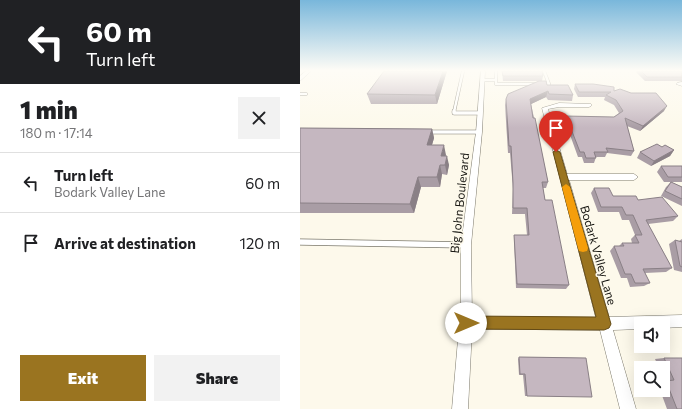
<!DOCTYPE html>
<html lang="en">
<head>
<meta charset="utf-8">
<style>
  body { margin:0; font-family:Commissioner,sans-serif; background:#f2f2f2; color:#202124; height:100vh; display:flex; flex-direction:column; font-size:15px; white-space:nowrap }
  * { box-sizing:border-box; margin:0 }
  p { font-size:13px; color:#757577 }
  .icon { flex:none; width:22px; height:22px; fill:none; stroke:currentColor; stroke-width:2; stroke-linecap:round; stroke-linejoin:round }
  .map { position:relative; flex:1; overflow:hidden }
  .panel { display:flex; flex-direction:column; background:#fff; width:300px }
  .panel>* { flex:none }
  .top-card { background:#202124; color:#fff; overflow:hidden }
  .buttons { position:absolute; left:334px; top:317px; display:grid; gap:8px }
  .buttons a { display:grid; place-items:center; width:36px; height:36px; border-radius:0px; background:#fff; box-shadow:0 4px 16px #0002; font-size:20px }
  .pin { position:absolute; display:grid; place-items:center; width:34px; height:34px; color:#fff; margin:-41px -17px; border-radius:50% 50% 50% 0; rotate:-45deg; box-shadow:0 0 4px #0007 }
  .pin .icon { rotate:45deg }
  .me { position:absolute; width:44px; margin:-22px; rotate:90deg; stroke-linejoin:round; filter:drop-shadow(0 0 3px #0008) }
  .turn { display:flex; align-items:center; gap:14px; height:84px; padding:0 20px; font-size:18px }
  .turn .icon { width:52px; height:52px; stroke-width:2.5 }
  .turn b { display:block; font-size:28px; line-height:34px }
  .round { display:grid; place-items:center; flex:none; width:42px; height:42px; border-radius:0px; background:#f2f2f2 }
  .summary { display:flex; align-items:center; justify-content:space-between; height:68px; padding:0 20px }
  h1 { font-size:24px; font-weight:800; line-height:30px }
  .primary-button { display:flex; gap:8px; margin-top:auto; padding:8px 20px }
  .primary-button a { flex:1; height:46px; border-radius:0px; background:#9a7420; color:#fff; font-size:16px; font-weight:800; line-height:46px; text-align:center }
  .primary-button a+a { background:#f2f2f2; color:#202124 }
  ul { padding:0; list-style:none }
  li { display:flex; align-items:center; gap:12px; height:60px; padding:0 20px; border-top:1px solid #e0e0e0 }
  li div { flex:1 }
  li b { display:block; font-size:15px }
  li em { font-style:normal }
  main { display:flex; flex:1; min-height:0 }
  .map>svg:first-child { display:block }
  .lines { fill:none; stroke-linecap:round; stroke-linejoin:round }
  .service-far2-casing { stroke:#7d7a6d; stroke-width:3.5 }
  .service-far1-casing { stroke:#7d7a6d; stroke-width:4.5 }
  .service-casing { stroke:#7d7a6d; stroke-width:7 }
  .minor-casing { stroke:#7d7a6d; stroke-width:1 }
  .service-far2 { stroke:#fff; stroke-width:2.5 }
  .service-far1 { stroke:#fff; stroke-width:3.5 }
  .service { stroke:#fff; stroke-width:5.5 }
  .minor { fill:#fff; fill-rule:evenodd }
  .wall { fill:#a99da5 }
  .shaded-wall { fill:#8a8086 }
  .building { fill:#c5b7c0; stroke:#8a8086 }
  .route { fill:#9a7420; stroke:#644b15 }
  .slow { fill:#f59e0b }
  .labels { text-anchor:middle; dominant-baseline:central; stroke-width:3; stroke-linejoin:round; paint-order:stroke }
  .street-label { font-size:12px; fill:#191813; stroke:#fdf9eb }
</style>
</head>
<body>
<main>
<section class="panel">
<div class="top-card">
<div class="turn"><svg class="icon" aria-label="left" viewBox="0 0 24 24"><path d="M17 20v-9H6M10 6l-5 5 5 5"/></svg><div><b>60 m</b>Turn left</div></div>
</div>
<div class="summary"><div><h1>1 min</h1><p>180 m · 17:14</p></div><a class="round"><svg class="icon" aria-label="close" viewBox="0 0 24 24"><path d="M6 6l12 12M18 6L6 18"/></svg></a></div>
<ul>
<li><svg class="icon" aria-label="left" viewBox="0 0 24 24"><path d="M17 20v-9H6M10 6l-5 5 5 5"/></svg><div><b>Turn left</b><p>Bodark Valley Lane</p></div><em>60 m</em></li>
<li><svg class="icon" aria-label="arrive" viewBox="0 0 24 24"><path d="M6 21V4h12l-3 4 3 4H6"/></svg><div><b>Arrive at destination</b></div><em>120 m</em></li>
</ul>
<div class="primary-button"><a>Exit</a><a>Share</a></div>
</section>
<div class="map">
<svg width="382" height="409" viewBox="0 0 382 409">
  <rect width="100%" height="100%" fill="#fdf9eb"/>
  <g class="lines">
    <g class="service-far2-casing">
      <path id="service-far2" d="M196,71v13h53l-5,-13
        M183,80h13
        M0,94h6
        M154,112l9,-41"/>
    </g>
    <g class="service-far1-casing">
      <path id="service-far1" d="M154,111v2h26
        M127,132h52"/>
    </g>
    <g class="service-casing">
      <path id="service" d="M0,242l166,3"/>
    </g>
    <g class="minor-casing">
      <path id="minor" d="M6,71h5l-11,10v-5z
        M181,71h4l-3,61 -11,113 1,72 124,1 -54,-210 17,-5 32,1v2l-2,1h-30l-11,2 19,65h67l4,3 -4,3h-65l40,137 73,-2v12l-19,1v-4h-22v5l-28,1 23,79h-16l-20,-79 -128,-1 -4,80h-16l9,-104v-60l15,-113z
        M382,82v4l-6,-2 1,-1z"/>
    </g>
    <use href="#service-far2" class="service-far2"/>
    <use href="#service-far1" class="service-far1"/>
    <use href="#service" class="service"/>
    <use href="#minor" class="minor"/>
  </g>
  <path class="wall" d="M147,71l-10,33h-66l-4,-10z
    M202,71h40l1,5 -1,5 5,4 26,10 -1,6 -24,-1 -2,-3 -15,7 17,78 -2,6h-3l2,12 24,85 -3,4 -50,-1 -2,-47v-6h13l-2,-21h-13l1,-25 -3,-36h-2l-3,-48 1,-6 33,-18h-36z
    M337,71h45v10h-37l-9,-9z
    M275,84l39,7 50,20 -24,20 -13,-5 7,25 -3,5 -24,-3 -2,4h-9l-2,6h-10l-2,-6h-4l-13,-36 1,-5 48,1 5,-4 -5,-8 -10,-5 1,-3h-27l-4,-8z
    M0,128l132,1 2,9 -2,7 13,11 4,9 -2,10 -5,-1 -2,13h-19l-7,26h-114z
    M362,147l12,3 -4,6 -19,10 -14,-8 3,-6z
    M361,166h21v16h-11l11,5v19l-21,-10 5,-9 5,-5h-7l-7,-10z
    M294,188l19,8 25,4 40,16 -5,5 -25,3 24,44 -6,4 -21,1 5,10 -6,3 -14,1 -3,-9h-6l-11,-27 4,-5h5l3,-3h10l-1,-4 4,-4 -6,-15h-7l-3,-8h-21l-7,-19z
    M382,239v33l-8,-2 -5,-26 6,-4 4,1z
    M219,357l67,1 -59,38h-2l-2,-21h-4l-1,-16z
    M364,358h18v51h-15l-7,-19h3v-9h1l-1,-2v-11h-4l-4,-9z"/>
  <path class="shaded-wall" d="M143,71h4l-10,33 -2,-9z
    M248,91l-2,6 -17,8 1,-6z
    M367,106l-3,5 -24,20 3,-5z
    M132,129l2,9 -5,17 -2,-10z
    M144,145l2,10 -3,11 -2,-10z
    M374,150l-4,6 -19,10 3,-5z
    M147,156l2,9 -2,10 -2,-10z
    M140,165l2,9 -2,13 -3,-10z
    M118,177l3,10 -7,26 -4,-9z"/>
  <path class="building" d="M84,71h59l-8,24 -68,-1z
    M202,71h40l1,5h-40z
    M341,71h41v6h-35z
    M239,81h7l1,4h21l5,10 -24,-1 -1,-3 -18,8 3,19h2l13,64h-6l3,18h7l17,85 -52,-1 -3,-49h15l-2,-27h-14v-25l-2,-37h-2l-3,-47 2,-5z
    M275,84h18l21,3v4l6,-2 11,4h25l11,13 -24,20 -18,-8 9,33 -28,-3 2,4h-14l2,6h-10l-2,-6h-4l-14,-36 48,1 9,-6 -7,-11 -10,-5 5,-3h-32z
    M0,128l132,1 -5,16h17l-3,11h6l-2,9h-5l-3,12h-19l-8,27 -110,-1z
    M357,144l5,3 3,-2 9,5 -20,11 -14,-9z
    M361,166h21v11h-14z
    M371,182l11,5v12l-17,-8z
    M294,188h15l4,8h23l2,4 24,-3 16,19 -32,4 26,48 -29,1 7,14h-15l-4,-9h-6l-11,-28h10l-2,-3h17l-4,-8h7l-9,-20h-7l-4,-8h-21z
    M375,240l7,2v25l-2,-1z
    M219,357l67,1 6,39 -65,-1 -2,-22h-5z
    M364,358h18v51h-5l-11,-28 8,-1z"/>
  <linearGradient id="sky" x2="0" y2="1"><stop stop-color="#79b7db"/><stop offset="0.55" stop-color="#fefcf6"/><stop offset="1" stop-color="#fefcf6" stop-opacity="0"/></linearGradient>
  <rect width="382" height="128" fill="url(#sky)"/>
  <path class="route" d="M256,150l4,2 51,172 -2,4 -5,2 -138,-1 -5,-2 -2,-4 2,-5 5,-2 130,1 -43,-165z"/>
  <path class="slow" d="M266,184l4,3 18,61 -1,3 -4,1 -4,-1 -1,-3 -16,-61z"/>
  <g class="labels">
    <g class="street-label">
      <text transform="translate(159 203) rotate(-84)">Big John Boulevard</text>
      <text transform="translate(299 255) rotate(74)">Bodark Valley Lane</text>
    </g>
  </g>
</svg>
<div class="buttons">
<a><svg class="icon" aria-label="sound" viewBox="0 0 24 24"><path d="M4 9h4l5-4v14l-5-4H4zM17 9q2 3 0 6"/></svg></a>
<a><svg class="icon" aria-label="search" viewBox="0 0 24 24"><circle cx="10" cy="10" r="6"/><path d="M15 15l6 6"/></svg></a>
</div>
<div class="pin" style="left:256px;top:152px;background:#d93025"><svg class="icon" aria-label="arrive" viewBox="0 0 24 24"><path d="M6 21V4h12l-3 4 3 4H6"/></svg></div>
<svg class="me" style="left:166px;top:323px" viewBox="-20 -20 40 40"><circle r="19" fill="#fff"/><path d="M0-13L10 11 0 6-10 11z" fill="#9a7420"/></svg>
</div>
</main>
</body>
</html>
